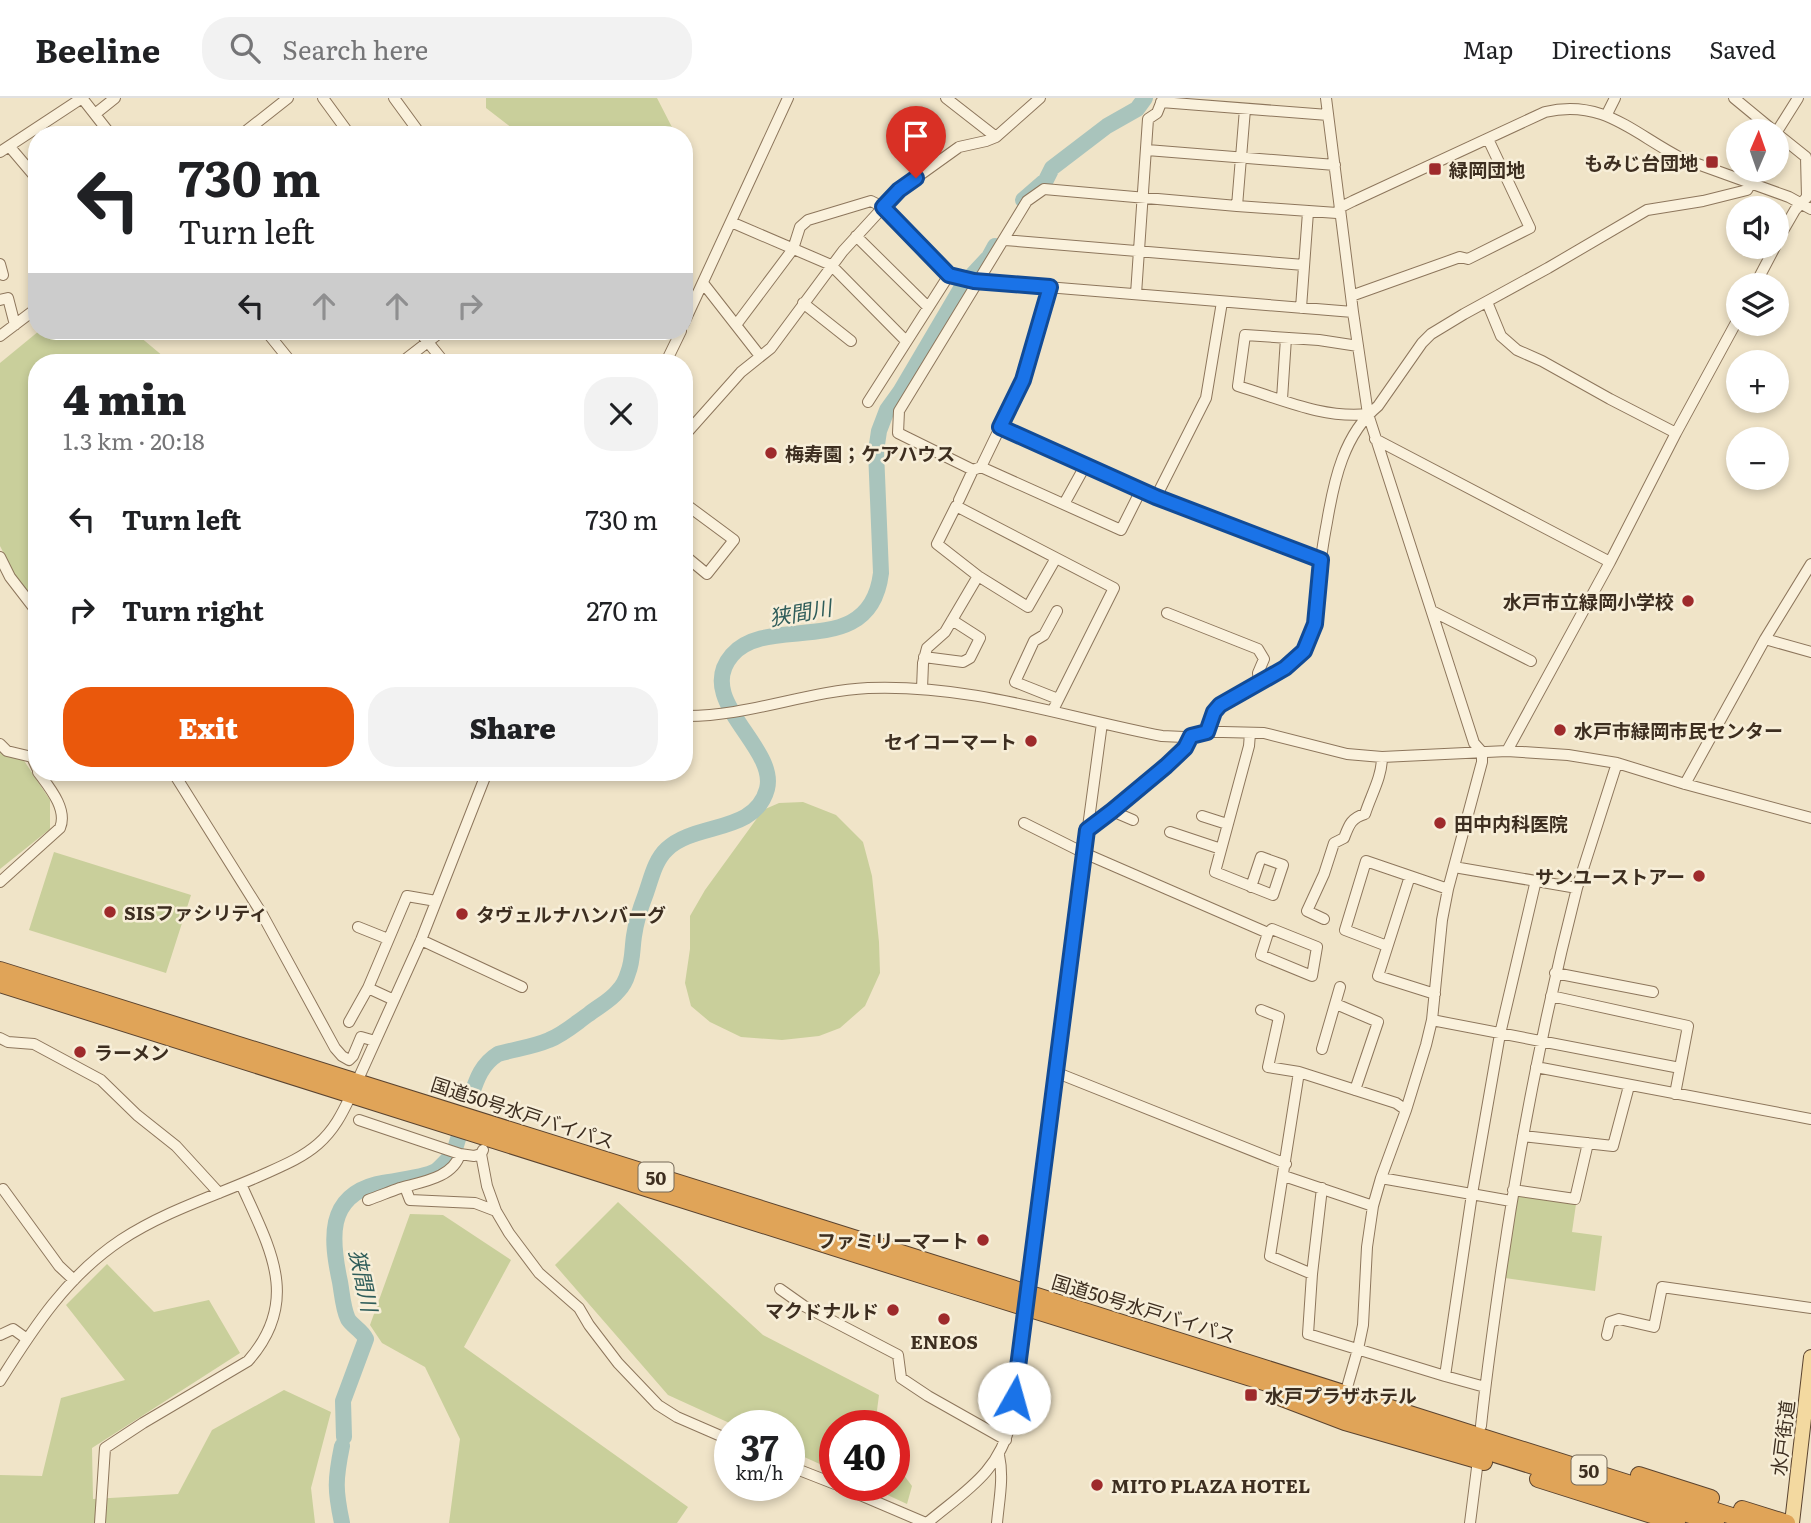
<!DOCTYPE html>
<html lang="en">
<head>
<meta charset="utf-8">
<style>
  body { margin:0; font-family:Literata,"Noto Sans JP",serif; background:#f2f2f2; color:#202124; height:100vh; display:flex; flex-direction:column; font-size:26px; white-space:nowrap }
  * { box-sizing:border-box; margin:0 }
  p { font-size:23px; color:#757577 }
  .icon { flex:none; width:38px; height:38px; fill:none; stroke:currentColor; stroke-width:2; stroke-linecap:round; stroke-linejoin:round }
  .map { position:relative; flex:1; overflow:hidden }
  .details { position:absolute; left:28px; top:256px; width:665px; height:427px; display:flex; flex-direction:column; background:#fff; border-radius:28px; box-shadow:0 4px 10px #0003 }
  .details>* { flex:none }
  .banner { position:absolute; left:28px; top:28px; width:665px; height:214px; border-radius:28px; box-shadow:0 4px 10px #0003; background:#fff; color:#202124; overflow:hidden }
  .needle { width:46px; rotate:2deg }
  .controls { position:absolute; left:1726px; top:21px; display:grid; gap:14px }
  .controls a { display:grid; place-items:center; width:63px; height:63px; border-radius:50%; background:#fff; box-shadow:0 4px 10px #0003; font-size:35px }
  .speed { position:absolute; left:714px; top:1312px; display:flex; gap:14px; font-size:35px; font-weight:700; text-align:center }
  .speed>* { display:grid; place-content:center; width:91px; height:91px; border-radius:50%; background:#fff; box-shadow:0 4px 10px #0003; line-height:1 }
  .speed small { font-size:18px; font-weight:400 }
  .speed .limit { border:10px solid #d22; background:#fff; color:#111 }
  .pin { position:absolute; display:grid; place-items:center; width:60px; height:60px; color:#fff; margin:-72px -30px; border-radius:50% 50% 50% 0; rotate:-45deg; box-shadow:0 0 7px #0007 }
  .pin .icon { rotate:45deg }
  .me { position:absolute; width:77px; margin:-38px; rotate:7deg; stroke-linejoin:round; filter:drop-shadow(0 0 5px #0008) }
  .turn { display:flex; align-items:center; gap:24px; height:147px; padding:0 35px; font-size:32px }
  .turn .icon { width:91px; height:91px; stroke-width:2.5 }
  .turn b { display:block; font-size:49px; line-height:60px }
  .lanes { display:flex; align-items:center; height:66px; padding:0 35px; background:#0003; justify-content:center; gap:35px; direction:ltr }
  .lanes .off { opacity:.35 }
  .round { display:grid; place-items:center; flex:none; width:74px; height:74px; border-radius:28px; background:#f2f2f2 }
  .summary { display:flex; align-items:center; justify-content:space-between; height:119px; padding:0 35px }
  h1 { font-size:42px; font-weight:800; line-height:52px }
  .action { display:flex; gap:14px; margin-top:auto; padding:14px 35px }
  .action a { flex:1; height:80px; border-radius:28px; background:#ea580c; color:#fff; font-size:28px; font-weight:800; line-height:80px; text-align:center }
  .action a+a { background:#f2f2f2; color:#202124 }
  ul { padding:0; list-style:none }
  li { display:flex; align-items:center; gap:21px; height:91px; padding:0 35px }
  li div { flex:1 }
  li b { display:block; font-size:26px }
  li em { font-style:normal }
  header { display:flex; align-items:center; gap:42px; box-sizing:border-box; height:98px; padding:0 35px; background:#fff; border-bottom:2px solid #e0e0e0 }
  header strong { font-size:33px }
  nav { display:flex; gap:38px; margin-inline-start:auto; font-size:24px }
  .search { width:490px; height:63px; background:#f2f2f2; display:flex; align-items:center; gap:18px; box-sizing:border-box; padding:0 24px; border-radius:28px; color:#757577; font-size:26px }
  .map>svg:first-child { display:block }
  .green { fill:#c9cf9b }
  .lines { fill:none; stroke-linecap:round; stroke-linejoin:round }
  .river { stroke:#a9c4bc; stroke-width:16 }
  .minor-casing { stroke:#8d765c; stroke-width:12 }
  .major-casing { stroke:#5b4430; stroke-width:16 }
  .highway-casing { stroke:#5b4430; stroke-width:18 }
  .minor { stroke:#faf1dc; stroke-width:10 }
  .major { stroke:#f3d9a0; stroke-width:14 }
  .highway { stroke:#e0a458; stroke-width:16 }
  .route-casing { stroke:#114b97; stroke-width:18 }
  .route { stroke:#1a73e8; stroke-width:12 }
  .poi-dot { fill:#9e2a2b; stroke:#f7eed8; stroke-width:2.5 }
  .labels { text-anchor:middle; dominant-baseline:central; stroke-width:5; stroke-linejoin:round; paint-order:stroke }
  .shield { fill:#f7eed8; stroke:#756857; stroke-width:2 }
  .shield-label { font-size:18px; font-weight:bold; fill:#3d2e20 }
  .poi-label { font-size:19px; font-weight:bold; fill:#3d2e20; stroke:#f7eed8; text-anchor:start }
  .street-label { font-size:19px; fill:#3d2e20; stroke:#f7eed8 }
  .water-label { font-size:21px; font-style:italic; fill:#2f5d5a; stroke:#f7eed8 }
</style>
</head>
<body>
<header>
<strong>Beeline</strong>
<div class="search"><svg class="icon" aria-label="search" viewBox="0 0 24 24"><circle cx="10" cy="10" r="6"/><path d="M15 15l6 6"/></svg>Search here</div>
<nav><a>Map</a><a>Directions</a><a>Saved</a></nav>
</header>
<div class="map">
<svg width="1811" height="1425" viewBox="0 0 1811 1425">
  <rect width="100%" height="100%" fill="#f0e4c8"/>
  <path class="green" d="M486,0h171l19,37h-163l-1,-7 -26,-20z
    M39,233h94l37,31h-133v243l-18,-22 -19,-37v-183z
    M0,651l21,7 29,44v29l-50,40z
    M803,704l33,13 27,27 9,34 7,66 1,31 -15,33 -25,22 -21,8 -37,4 -41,-3 -31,-15 -19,-16 -6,-23 5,-34v-33l15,-26 58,-80 16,-7z
    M54,754l137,43 -25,78 -137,-43z
    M1518,1096l58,10 -4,28 30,4 -7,55 -90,-13z
    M618,1104l145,133 116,60 -4,31h-40v45l-46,-21v-24h-53l-68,-31 -113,-130z
    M410,1116l33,1 68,45 -47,87 224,160 -11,16h-228l11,-84 -35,-72 -43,-24 -12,-18z
    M107,1166l47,48 55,-12 31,53 -148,95 1,51 85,-5 34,-64 72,-40 47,22 -20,76 4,35h-315v-48l42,1 19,-78 64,-18 -59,-75z
    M894,1364l18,24 -5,18 -39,-18h26z"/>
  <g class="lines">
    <path class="river" d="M1023,102l23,-20 6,-12 55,-42 30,-17 8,-11
      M471,998c6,-18 11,-32 27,-42 17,-5 35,-7 51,-14 15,-6 27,-17 40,-26 10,-8 21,-13 29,-23 5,-5 8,-11 10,-18 5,-12 4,-24 6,-37 2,-14 6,-27 11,-40 6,-16 9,-35 22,-47 28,-27 88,-15 100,-60 11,-42 -74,-89 -35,-134 37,-43 138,8 149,-82l-5,-122 3,-20 8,-21 13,-18 63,-107 26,-28 6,-11
      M455,1051l3,-10
      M344,1339l-1,-36 23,-62c-4,-9 -13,-12 -18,-20 -5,-10 -6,-26 -8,-37 -9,-42 -14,-85 37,-98 14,-3 47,-6 59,-13 5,-4 11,-11 15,-15
      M342,1348c-7,34 -7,44 0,77"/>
    <g class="minor-casing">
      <path id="minor" d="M82,0l29,37
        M323,0l27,37
        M394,0l27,37
        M946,0l50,39
        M1326,0l27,214 15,102 106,329 8,9v10l-34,127 -6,31 -10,100 -6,25 -20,65 -25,68 -8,28 -6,41 -4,78 -5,24 -14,49
        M1734,0l40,33
        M1161,4l167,13
        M1608,14l7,-14
        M95,16l20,-16
        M1776,35l30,24 1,40 -12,13 -19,33
        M1776,35l22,-35
        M241,37l47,-37
        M9,48l28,33
        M1147,52l188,15
        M0,54l82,-54
        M1237,108l8,-97
        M731,124l100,43 75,76
        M856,138l72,71
        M1005,142l299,25
        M0,166l3,11
        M703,185l57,73
        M1755,187l20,-38
        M1136,196l12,-175 9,-6 6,-15
        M1351,198l109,-39 8,2 62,-31 -42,-89
        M0,202l8,-2 7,27
        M1487,204l14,34 16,14 25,11 68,38 66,34
        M803,205l48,38
        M1301,210l7,-96
        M684,225l104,-225
        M736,227l57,-76 7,-22 8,-7 63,-19 12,6 66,68 25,6 379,31
        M266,233l25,31
        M419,233l25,31
        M0,238l37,-28
        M1358,248l-39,-6 -74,-5 -7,51c43,13 85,33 130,28
        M402,264l40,-31
        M666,264l15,-31
        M1282,301l4,-61
        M868,304l81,-127
        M1000,329l156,70 165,63
        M684,338l57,-64 30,-24 72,-97 56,-61 60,-43 27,-6 10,-4 44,-39
        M1375,341l235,123
        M981,369l42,-87 27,-93
        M1141,392l-20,40 -140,-63 -8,3 -75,-37 1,-22 128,-210 17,-12 193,17 100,7 4,-6 12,-6 192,-89c58,-14 89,22 136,46l108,39 22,12
        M1156,399l50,-99 16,-96
        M959,402l14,-30
        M684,405l50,37 -27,34 -23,-19
        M1064,406l21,-38
        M0,459l10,20 27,35
        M1057,513l-13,24 -10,6 -19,41 43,17
        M1432,513l99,50
        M1167,515l91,36 6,10 -6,14 1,9
        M1765,541l46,13
        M924,559l39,5 7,-4 10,-20 -28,-18
        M922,591l1,-26 4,-15 18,-16 33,-56
        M1053,612l61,-122 -158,-82 -19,38 41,32 50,31 28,-49
        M684,618c63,1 122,-25 184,-28 104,-4 195,29 294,48l22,1 23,-5h16l41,1 83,21 35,3 125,-6 61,4 49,8 68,21 126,34
        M1207,634l7,-20 6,-7c13,-7 25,-15 37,-22 16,-9 33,-16 45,-30 18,-22 16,-56 18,-83 1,-16 4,-32 7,-48 7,-42 17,-88 51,-116l44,-63 9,-9 33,-20 84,-46 99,-58 56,-9 44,-11 4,-7
        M1250,635l-1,13 -34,126 58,23 10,-30 -22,-8 -10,30
        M0,646l7,7 25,6 5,11
        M1507,653l103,-189 66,-129 62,-114
        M173,674l89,142 73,134 7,8 7,4 4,-4 8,-19 14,4
        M1685,686l80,-145 46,-75
        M1112,713l21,9
        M1202,718l25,8
        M1024,725l60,30 184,80 -7,22 51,21 5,-29 -45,-18 -4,4
        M1087,732l25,-19 54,-45 19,-18 6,-12
        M1170,734l51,17
        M1454,769l123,21c-33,129 -58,259 -77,391 -7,49 -14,98 -19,147
        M1410,778l-32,100 57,18
        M0,784l60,-54c8,-19 -11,-41 -22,-56
        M1577,790l40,-125
        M1324,821l-17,-8 17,-37 10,-31 10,-5c5,-13 7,-20 21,-24 6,-19 17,-37 17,-57
        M358,829l30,12
        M421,842l101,47
        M1387,848l-42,-16 21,-69 82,28
        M1555,875l98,19
        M368,890l39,-92 29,5
        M1551,898l137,30 -13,68
        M1336,906l42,18 -23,68
        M1261,912l18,7 -11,50 31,5
        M1432,922l248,48
        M349,924l19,-34 26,12
        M0,940l8,4 26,2 67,36 36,35 39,31 43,47
        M1322,951l18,-62
        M1536,969c91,18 183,34 275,52
        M1055,974l231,92
        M1406,1012l-10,-7 -97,-31 -29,184 42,18 -4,60 137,42 40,11
        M359,1022l101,34 14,2 7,-2 2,-4
        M1523,1038l90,10 16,-60
        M481,1056l6,32 9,25 13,22 30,40 40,35 10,17 29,38 40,42 19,12 53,23
        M1284,1078l89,30
        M1381,1080l130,23
        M405,1089l5,13 65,3 21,8
        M3,1091l56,77 15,14
        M1513,1092l62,9 13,-56
        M368,1102c11,-4 21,-8 32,-12 21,-6 53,-10 60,-34
        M1312,1176l10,-86
        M780,1191l24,17 94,49 3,23 27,18 78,44
        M0,1237l13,-6 14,10
        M1607,1237l3,-13 9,-3 35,8 8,-40 149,21
        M1445,1278l27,-182 28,-160 36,-154
        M0,1283c34,-54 67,-105 121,-141 44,-29 94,-44 141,-65 20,-9 40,-17 56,-31 16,-14 24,-30 33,-49l70,-155 66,-168
        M789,1368l46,18
        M839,1388l87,37
        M100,1425l5,-75 38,-25 105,-62c54,-61 21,-114 -7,-177
        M927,1425c38,-32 72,-50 84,-102l44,-349 47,-349
        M997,1425c2,-23 7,-45 2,-68
        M1470,1425l8,-63"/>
    </g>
    <g class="major-casing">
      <path id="major" d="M1792,1425l19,-166"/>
    </g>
    <g class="highway-casing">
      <path id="highway" d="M0,872c585,183 1170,367 1754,553
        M0,886l953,301 763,238
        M1282,1300l63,24 139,40
        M1639,1377l72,23
        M1538,1381l139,44
        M1742,1411l45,14"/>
    </g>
    <use href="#minor" class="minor"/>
    <use href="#major" class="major"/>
    <use href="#highway" class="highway"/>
  </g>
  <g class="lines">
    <g class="route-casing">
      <path id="route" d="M916,80l-17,12 -16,17 66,68 25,6 76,6 -27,93 -23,47 156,70 165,63 -6,64 -11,27 -19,17 -65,37 -6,7 -7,20 -16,4 -6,12 -19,18 -54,45 -25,19 -73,568"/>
    </g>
    <use href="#route" class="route"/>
  </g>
  <g class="poi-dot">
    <rect x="1705" y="57" width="14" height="14" rx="3.5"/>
    <rect x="1428" y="64" width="14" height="14" rx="3.5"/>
    <circle cx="771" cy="355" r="7"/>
    <circle cx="1688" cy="503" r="7"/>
    <circle cx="1560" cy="632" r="7"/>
    <circle cx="1031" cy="643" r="7"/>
    <circle cx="1440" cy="725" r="7"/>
    <circle cx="1699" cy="778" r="7"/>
    <circle cx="110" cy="814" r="7"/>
    <circle cx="462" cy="816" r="7"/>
    <circle cx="80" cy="954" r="7"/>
    <circle cx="983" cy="1142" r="7"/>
    <circle cx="893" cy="1212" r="7"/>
    <circle cx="944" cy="1221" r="7"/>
    <rect x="1244" y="1290" width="14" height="14" rx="3.5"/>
    <circle cx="1097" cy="1387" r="7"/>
  </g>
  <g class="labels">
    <g class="shield">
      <rect x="638.5" y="1064.5" width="35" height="29" rx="5"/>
      <rect x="1571.5" y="1357.5" width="35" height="29" rx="5"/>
    </g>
    <g class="shield-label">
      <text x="656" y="1079">50</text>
      <text x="1589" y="1372">50</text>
    </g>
    <g class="poi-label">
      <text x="1698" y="64" text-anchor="end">もみじ台団地</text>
      <text x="1449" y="71">緑岡団地</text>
      <text x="785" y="355">梅寿園；ケアハウス</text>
      <text x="1674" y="503" text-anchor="end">水戸市立緑岡小学校</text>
      <text x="1574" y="632">水戸市緑岡市民センター</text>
      <text x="1017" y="643" text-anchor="end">セイコーマート</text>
      <text x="1454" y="725">田中内科医院</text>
      <text x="1685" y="778" text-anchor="end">サンユーストアー</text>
      <text x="124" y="814">SISファシリティ</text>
      <text x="476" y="816">タヴェルナハンバーグ</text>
      <text x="94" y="954">ラーメン</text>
      <text x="969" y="1142" text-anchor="end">ファミリーマート</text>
      <text x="879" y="1212" text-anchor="end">マクドナルド</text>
      <text x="944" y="1243" text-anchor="middle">ENEOS</text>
      <text x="1265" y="1297">水戸プラザホテル</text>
      <text x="1111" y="1387">MITO PLAZA HOTEL</text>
    </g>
    <g class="street-label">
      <text transform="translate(523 1014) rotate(18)">国道50号水戸バイパス</text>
      <text transform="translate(1144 1210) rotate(17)">国道50号水戸バイパス</text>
      <text transform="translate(1782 1340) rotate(-83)">水戸街道</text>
    </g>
    <g class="water-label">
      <text transform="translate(800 513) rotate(-10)">狭間川</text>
      <text transform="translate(365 1182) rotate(78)">狭間川</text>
    </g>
  </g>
</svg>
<div class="controls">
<a><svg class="needle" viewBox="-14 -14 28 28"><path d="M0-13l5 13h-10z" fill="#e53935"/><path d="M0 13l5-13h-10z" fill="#757577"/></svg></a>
<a><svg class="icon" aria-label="sound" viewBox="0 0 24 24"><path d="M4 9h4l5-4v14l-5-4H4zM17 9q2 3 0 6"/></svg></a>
<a><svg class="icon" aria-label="layers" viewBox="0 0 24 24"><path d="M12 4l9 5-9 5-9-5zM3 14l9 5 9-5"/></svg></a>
<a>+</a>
<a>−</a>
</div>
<div class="speed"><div>37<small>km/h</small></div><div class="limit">40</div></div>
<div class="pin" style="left:916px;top:80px;background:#d93025"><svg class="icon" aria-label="arrive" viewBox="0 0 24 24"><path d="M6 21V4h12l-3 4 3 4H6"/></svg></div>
<svg class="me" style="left:1014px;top:1300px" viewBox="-20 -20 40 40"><circle r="19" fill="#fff"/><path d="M0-13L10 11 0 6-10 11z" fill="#1a73e8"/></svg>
<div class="banner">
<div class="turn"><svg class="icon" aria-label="left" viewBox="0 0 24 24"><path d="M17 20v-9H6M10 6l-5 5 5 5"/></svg><div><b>730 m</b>Turn left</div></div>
<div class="lanes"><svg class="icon" aria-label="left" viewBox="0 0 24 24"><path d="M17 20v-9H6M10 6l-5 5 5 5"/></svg><svg class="icon off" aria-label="ahead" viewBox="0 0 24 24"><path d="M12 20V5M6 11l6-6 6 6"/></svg><svg class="icon off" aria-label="ahead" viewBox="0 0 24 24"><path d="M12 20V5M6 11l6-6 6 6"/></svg><svg class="icon off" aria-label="right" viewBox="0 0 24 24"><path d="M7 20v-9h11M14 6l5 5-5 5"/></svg></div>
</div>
<section class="details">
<div class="summary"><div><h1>4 min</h1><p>1.3 km · 20:18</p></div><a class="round"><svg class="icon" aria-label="close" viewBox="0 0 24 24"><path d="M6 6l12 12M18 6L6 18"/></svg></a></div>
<ul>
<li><svg class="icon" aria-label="left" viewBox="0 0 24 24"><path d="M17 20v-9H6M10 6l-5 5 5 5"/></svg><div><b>Turn left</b></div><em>730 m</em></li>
<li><svg class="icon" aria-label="right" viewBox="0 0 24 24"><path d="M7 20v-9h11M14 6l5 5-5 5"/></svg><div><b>Turn right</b></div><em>270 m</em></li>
</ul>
<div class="action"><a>Exit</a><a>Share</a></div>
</section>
</div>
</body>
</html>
